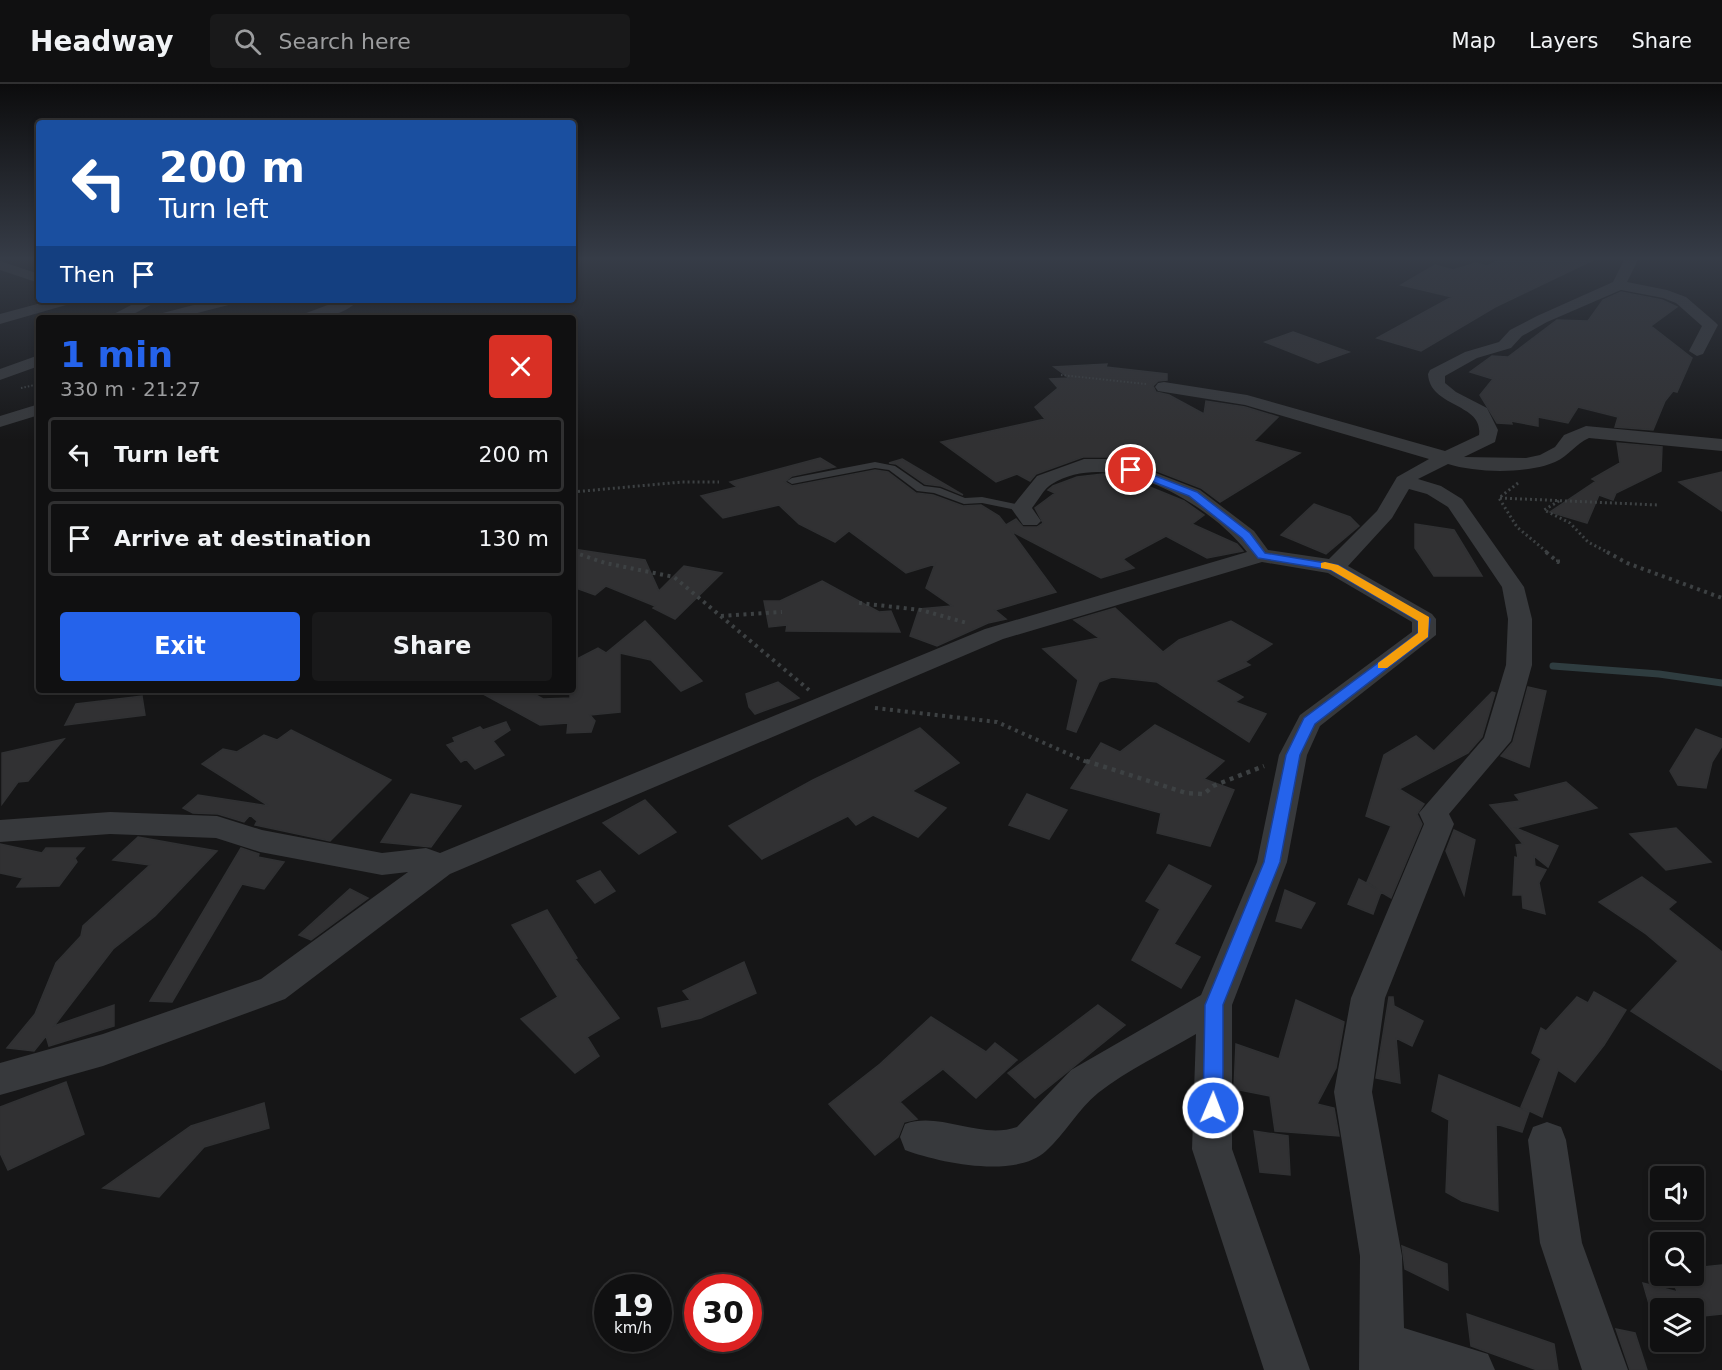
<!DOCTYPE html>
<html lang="en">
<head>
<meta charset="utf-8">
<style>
  body { margin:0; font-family:"DejaVu Sans",sans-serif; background:#19191a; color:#f1f3f6; height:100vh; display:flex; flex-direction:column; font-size:22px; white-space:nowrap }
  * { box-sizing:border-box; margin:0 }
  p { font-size:20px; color:#9c9d9f }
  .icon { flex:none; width:33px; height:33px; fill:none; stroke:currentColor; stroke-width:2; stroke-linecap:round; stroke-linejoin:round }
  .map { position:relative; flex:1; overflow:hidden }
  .details { position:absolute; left:36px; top:231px; width:540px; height:378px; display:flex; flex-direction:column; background:#101011; border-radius:6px; box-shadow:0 3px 9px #0003,0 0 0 2px #303031 }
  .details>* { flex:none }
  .banner { position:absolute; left:36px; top:36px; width:540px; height:183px; border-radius:6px; box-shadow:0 3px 9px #0003,0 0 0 2px #303031; background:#1a4fa0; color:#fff; overflow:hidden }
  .tools { position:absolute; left:1650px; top:1082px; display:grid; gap:12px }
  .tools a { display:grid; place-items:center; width:54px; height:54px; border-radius:6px; background:#101011; box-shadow:0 3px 9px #0003,0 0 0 2px #303031; font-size:30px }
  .speed { position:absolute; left:594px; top:1190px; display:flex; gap:12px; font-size:30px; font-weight:700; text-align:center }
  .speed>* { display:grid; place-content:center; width:78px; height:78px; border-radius:50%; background:#101011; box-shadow:0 3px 9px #0003,0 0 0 2px #303031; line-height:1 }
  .speed small { font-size:15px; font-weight:400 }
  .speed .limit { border:9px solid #d22; background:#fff; color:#111 }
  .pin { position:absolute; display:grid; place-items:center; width:51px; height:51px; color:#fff; margin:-26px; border:3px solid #fff; border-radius:50%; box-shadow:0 2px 6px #0007 }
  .me { position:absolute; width:66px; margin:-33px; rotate:1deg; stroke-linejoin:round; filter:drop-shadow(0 0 4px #0008) }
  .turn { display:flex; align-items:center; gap:21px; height:126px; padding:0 24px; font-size:27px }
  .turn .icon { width:78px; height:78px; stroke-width:2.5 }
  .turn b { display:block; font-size:42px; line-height:51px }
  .then { display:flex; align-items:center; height:57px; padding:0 24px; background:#0003; gap:12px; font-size:22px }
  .round { display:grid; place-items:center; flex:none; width:63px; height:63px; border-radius:6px; background:#19191a }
  .overview { display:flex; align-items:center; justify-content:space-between; height:102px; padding:0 24px }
  h1 { font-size:36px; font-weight:800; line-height:45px; color:#2563eb }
  .cta { display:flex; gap:12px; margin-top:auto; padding:12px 24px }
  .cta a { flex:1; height:69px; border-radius:6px; background:#2563eb; color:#fff; font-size:24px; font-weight:800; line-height:69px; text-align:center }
  .cta a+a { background:#19191a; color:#f1f3f6 }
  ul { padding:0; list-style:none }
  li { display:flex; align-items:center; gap:18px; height:75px; margin:0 12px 9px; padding:0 12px; border:3px solid #303031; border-radius:6px }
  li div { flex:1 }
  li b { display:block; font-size:22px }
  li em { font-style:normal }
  header { display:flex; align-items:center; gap:36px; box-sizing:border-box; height:84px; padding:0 30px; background:#101011; border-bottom:2px solid #303031 }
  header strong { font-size:28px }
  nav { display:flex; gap:33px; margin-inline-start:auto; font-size:21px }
  .search { width:420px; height:54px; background:#19191a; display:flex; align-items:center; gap:15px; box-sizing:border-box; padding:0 21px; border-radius:6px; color:#9c9d9f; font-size:22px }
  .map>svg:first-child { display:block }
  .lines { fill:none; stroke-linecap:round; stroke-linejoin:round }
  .stream { stroke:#2f3d40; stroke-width:7 }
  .building { fill:#313133; stroke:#303133; stroke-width:1.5 }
  .path-far3 { stroke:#3d4143; stroke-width:2; stroke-dasharray:1.5 2; stroke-linecap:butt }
  .path-far2 { stroke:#3d4143; stroke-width:3; stroke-dasharray:2 3; stroke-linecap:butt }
  .path-far1 { stroke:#3d4143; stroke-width:4; stroke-dasharray:3 4.5; stroke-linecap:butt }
  .path { stroke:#3d4143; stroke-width:4.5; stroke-dasharray:4 5; stroke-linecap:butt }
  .lane { fill:#37393c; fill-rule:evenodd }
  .street { fill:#37393c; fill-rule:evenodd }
  .route { fill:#2563eb; stroke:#184099; stroke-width:1.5 }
  .slow { fill:#f59e0b }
</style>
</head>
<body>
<header>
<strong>Headway</strong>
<div class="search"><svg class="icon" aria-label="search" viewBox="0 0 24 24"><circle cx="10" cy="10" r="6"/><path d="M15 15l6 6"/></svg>Search here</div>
<nav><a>Map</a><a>Layers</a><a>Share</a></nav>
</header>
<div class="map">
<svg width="1722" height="1286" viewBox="0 0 1722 1286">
  <rect width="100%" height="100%" fill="#161617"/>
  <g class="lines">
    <path class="stream" d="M1553,582l106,8 63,9"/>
  </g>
  <path class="building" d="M1499,176h94l-98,47 -74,44 -44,-13 75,-41 -51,-12 34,-20 18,5 23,-7 11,3z
    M1621,208l41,8 15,7 -26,19 41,32 -15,34 -4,-1 -8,10 -12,29 -38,-3 3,-10 -40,-10 -10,16 -30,-6v9l-27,-5 1,3 -15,-1 -17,-28 13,-16 -23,-7 22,-16 16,1 49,-37 31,1 15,-21z
    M1293,248l56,20 -31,11 -53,-21z
    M1107,280l-1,3 61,7v6l-9,1 -5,5 3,6 13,3 35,19 2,-13 39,6 33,10 -24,24 46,12 -80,49 -19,-14 -62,-24 -30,-7h-26l-47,17 -6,7 -13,-7 -21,8 -55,-40 104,-23 -10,-12 23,-19 -8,-9 19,-1 -15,-11z
    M1617,359l45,4 -1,24 -45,22 -3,7 -14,-5 -12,28 -37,-11 46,-31 -4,-2 28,-16z
    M820,374l15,9 -43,9 -7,6 7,4 83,-16 13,2 28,21 17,2 30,11 18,-1 18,11 7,9 10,-6 7,8h14l6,-4 -8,-15 20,-15 -7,-3 5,-4 24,-9 26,-3 27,5 54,22 20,14 -12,9 45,20 6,7 -36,7 -41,-22 -43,23 11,9 -33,10 -90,-47 45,61 -61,18 11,9 -18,4 -51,23 -27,-10 9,-27 33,-3 -26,-18 9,-24 -29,9 -57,-42 -14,11 -36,-18 -20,-19 -56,13 -22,-22 36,-9 -7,-5z
    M902,375l61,36 -22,-9 -16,-2 -29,-20 -7,-1z
    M1722,388v39l-43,-29z
    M1314,420l36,13 9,9 -33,28 -45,-19z
    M1415,440l39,6 28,46h-48l-19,-28z
    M573,465l72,11 14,31 25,-25 38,7 -47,46 -22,-11 2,-2 -49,-20 -11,9 -22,-8z
    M822,497l57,31 12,-1 9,21 -114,-1 1,-6 -18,2 -5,-26h16z
    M1115,524l48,44 16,-12 52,-19 41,23 -27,18 5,3 -35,16 28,16 -8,5 31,12 -17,28 -92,-60 -45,-5 -13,5 -23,50 -9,-3 11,-49 -35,-31 56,-11 -25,-18z
    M645,537l57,60 -21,10 -30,-31 -31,-7v59l-30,3 5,6 -4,11 -24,1 1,-10 -28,2 -64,-35h51l16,9 27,-1v-6l3,3v-34l25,-13 8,5z
    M778,598l21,16 -44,16 -6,-7 -3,-13z
    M1528,603l18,4 -17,76 -28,-11 12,-14z
    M1492,608l3,1 -13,44 -14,16 -69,36 25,15 -7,10 5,10 -31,74 -10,-6 -8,22 -25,-10 11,-25 18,10 -10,-7 24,-56 -25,-10 18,-61 32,-19 18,15z
    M142,612l3,19 -80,10 11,-21z
    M506,638l4,8 -17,11 11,14 -29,14 -9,-10 -5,3 -14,-17 8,-3 -2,-4 27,-11 3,3z
    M1155,641l69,36 -20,18 30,11 -24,56 -53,-13 4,-20 -90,-25 30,-45 19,9z
    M920,644l39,35 -47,28 34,17 -28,29 -45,-22 -17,10 -8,-9 -86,43 -33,-33 84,-46z
    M1696,645l26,10v7l-10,16 -6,26 -28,-3 -8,-14z
    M291,646l100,50 -61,61 -75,-16 2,-4 -7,-6 -6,7 -26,-8 -25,-1 -10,-5 15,-13 71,11 -67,-42 21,-15 14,3 27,-17 13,5z
    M64,655l-36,42 -10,1 -16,22v-51z
    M1566,698l31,26 -81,20 42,18 -10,21 -14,-11 1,10 11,4 -7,13 6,31 -22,-6 -1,-13h-9l2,-38 3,1 -2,-13 7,-1 -33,-39 30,-4 -5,-6z
    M411,710l50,12 -30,41 -50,-5z
    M1027,710l40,16 -18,29 -40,-14z
    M645,716l31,32 -37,22 -36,-31z
    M1676,744l35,34 -45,8 -36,-36z
    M1454,746l21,10 -11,55 -18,-44z
    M138,753l79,14 -62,65 -42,33 -59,77 60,-21v21l-65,20 -3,-10 -12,15 -27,-3 28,-34 21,-51 25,-27 2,-10 67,-61 -37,-5z
    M0,760l42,9 4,-5h38l-9,10 2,4 -18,24 -42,1 6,-9 -23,-5z
    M241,764l18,6 -1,3 26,5 -20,27 -22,-5 -70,118 -22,-1z
    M1169,781l42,21 -37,58 26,13 -19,31 -49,-28 28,-51 -14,-8z
    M600,787l15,20 -20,12 -18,-22z
    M1642,793l34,25 -8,7 54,43v118l-91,-59 47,-50 -32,-27 -47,-32z
    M350,805l18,9 -57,42 -12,-5z
    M1285,806l30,13 -14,25 -25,-7z
    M547,826l30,48 -2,1 44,59 -32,19 12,19 -24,17 -54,-54 37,-22 -46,-72z
    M744,878l12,31 -55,25 -39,9 -4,-19 32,-8 -7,-9z
    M1594,908l32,18 -22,35 -29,37 -17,-12 -16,47 -21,-10 20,-48 -9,-6 9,-25 5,3 31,-34 11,6z
    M1389,913h4l1,9 29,15 -11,25 -16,-8 4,45 -24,-5z
    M1296,916l48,22 -8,46 -19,36 17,4 5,28 -64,-5 -5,-35 -36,-7 2,-45 43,15z
    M1098,921l27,20 -90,73 -27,-25z
    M931,933l55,35 9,-9 22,17 -41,38 -33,-29 -43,33 17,17 -13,3 -6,15 -23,18 -46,-51 51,-40z
    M1439,991l90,37 -7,20 -26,-8 2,87 -36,-10 -16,-9 3,-72 -17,-9z
    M66,998l18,52 -76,36 -8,-17v-46z
    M264,1019l5,25 -65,19 -45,50 -56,-9 88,-62z
    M1254,1047l34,5 2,39 -30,-3z
    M1402,1162l45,18 1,26 -43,-21z
    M1722,1181v49l-28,3v-9h-34v9l-8,-3 -9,-31 35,9 -10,-17h26v-7z
    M1467,1230l87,30 4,26h-21l-66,-24z
    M1616,1245l19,4 12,37h-17z"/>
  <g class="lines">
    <path class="path-far3" d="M1061,291l85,9
      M21,304l18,-4"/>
    <path class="path-far2" d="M1518,399l-19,15 18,29 31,26
      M573,408l109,-10h37
      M1500,414l158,7
      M1559,417l-15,9 26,13 18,19 21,11
      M573,468l4,1"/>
    <path class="path-far1" d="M573,468l32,11 69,14 135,113
      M1546,468l12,10v-6
      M1607,468l20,11 95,35
      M859,519l62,7 46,13
      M721,532l61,-4
      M875,624l122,14 92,41"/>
    <path class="path" d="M1086,677l100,32 18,1 9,-8 51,-20"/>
    <path class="lane" d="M875,378l20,4 29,20 16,2 25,10 17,-1 43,9 1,2 -5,3 -39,-8 -18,1 -30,-11 -17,-2 -28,-21 -14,-2 -83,16 -5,-3 5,-3z"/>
    <path class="street" d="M1624,176h14l-11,22 40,8 19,7 29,25 3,3 -15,29 -6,2 -8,-5 13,-25 -26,-23 -13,-5 -42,-8 -74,32 -25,14 -11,12 -34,10 -32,18v7l11,9 31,16 11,22 -3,12 -31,15 62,1 14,-3 15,-8 9,-12 22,-9 136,13v12l-133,-13c-14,6 -20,18 -34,24 -27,12 -79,11 -107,2l-30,15 23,7 21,13 62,88 8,32v46l-21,76 -62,73 5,10 -69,174 -13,94 30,164 2,72 84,26 7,16h-136l1,-114 -26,-164 17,-94 73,-174 -5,-11 65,-75 22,-73 2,-46 -6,-32 -54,-80 -21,-13 -18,-5 -17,29 -44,48 84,48 4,5v16l-116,91 -13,29 -20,107 -55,143v144l78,221h-46l-72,-221 4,-115c-32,19 -69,36 -98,59 -20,16 -33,41 -52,58 -30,28 -106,12 -141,-1l-5,-13 5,-13c35,-13 75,16 112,3l54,-57 130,-75 56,-133 22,-107 21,-40 112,-83v-10l-84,-49 -66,-11 -259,77 -553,235 -165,125 -182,67 -103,29v-32l103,-29 158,-55 147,-107 -26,3 -122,-23 -44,-14 -106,-4 -110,8v-22l110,-8 107,4 45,14 120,23 44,-5 14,5 545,-224 262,-77c-38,-49 -134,-105 -195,-68 -8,4 -14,17 -20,24l9,13 -4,4h-14l-12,-17 26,-32 47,-17h25l29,7 62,24 54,41 14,19 61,9 48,-48 20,-34 32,-18 -184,-54 -87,-14 -3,-4 3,-4 6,-1 83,13 198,56 34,-16c5,-32 -49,-27 -51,-61l2,-4 35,-18 34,-10 11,-12 27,-14 76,-34z
      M0,177l39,13v9l-39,-13z
      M52,216h23l-2,3 -73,21v-10z
      M141,216h19l-34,18h-20z
      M213,216h25l-2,3 -58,15h-26l3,-3z
      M341,216h17c-14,17 -40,18 -60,18l3,-3z
      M39,271v11l-39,14v-11z
      M39,320v11l-39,12v-11z
      M1547,1038l14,5 5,13 16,103 46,127h-46l-42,-127 -12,-103 5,-13z"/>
  </g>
  <linearGradient id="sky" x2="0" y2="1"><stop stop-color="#0c0c0d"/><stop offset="0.49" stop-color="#363c47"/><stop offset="1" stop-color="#363c47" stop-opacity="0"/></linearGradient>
  <rect width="1722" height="356" fill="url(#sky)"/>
  <path class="route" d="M1128,384h7l62,24 53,41 15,20 73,12 92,54 -2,18 -113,87 -15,31 -20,107 -57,143v103l-3,6 -7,3 -7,-3 -3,-6 2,-103 59,-143 22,-107 18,-37 114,-85v-12l-87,-51 -73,-12 -16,-20 -53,-42 -61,-24z"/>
  <path class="slow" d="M1325,478l13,3 91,52 -1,20 -41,31h-9v-5l40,-30v-12l-87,-51 -10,-2v-5z"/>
</svg>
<div class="tools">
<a><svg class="icon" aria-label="sound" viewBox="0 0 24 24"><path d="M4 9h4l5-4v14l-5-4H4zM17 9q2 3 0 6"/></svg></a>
<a><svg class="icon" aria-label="search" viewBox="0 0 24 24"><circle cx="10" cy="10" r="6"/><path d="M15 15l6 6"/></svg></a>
<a><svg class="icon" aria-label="layers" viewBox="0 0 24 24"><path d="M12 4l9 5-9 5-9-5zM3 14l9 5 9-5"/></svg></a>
</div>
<div class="speed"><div>19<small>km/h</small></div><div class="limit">30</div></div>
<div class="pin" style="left:1131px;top:386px;background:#d93025"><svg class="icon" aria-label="arrive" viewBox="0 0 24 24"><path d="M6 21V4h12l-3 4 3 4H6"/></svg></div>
<svg class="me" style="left:1213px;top:1024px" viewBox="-20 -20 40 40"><circle r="17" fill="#2563eb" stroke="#fff" stroke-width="3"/><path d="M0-11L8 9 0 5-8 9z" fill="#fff"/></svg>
<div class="banner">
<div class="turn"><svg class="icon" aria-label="left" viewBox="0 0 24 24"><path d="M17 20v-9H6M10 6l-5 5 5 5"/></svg><div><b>200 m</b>Turn left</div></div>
<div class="then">Then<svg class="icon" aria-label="arrive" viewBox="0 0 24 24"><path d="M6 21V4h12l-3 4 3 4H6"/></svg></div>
</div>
<section class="details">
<div class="overview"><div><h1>1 min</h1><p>330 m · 21:27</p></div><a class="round" style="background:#d93025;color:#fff"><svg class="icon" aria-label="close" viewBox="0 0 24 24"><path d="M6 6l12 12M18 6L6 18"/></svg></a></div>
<ul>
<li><svg class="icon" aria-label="left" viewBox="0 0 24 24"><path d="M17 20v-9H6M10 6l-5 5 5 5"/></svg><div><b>Turn left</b></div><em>200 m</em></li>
<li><svg class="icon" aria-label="arrive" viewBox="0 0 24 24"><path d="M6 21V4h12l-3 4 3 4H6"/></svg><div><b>Arrive at destination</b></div><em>130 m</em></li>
</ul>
<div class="cta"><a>Exit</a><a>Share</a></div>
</section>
</div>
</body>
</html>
